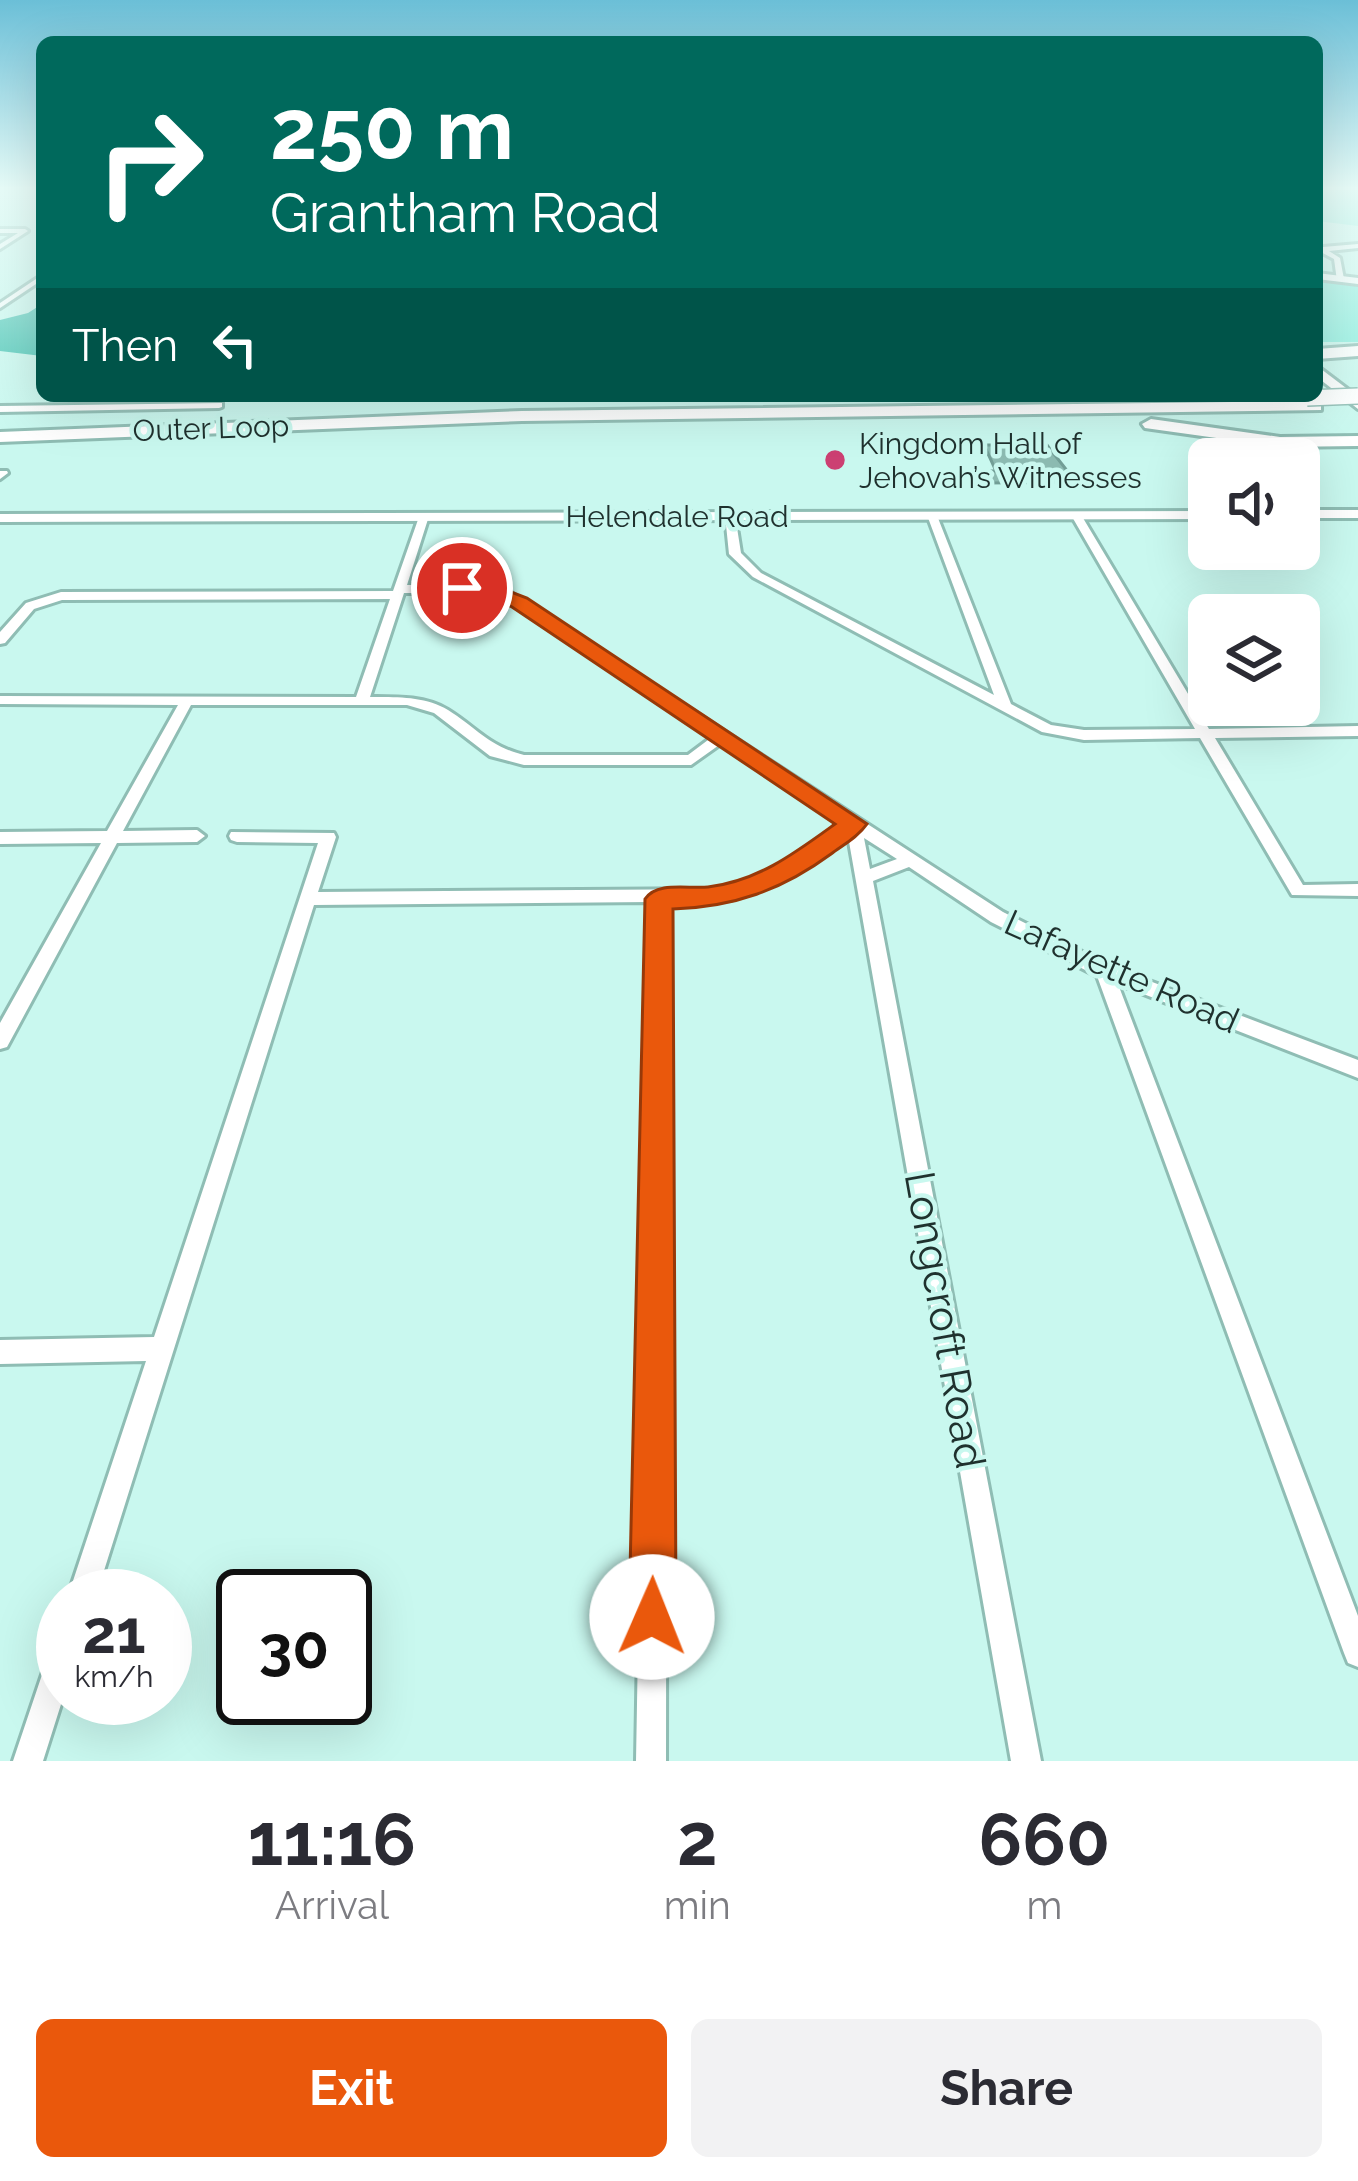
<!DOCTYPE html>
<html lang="en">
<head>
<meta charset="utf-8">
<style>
  body { margin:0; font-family:Raleway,sans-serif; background:#f2f2f3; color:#2b2b33; height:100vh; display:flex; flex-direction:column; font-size:45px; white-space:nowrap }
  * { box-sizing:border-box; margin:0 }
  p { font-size:39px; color:#7c7c81 }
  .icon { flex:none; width:66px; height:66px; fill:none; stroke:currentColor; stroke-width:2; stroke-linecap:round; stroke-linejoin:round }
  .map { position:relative; height:1761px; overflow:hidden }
  .details { display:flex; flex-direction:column; background:#fff; flex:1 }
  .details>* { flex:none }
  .banner { position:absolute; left:36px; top:36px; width:1287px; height:366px; border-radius:18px; box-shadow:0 12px 48px #0002; background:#00695c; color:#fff; overflow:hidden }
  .controls { position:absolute; left:1188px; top:438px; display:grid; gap:24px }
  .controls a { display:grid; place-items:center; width:132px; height:132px; border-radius:18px; background:#fff; box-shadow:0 12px 48px #0002; font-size:60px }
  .speed { position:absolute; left:36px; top:1569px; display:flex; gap:24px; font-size:60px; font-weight:700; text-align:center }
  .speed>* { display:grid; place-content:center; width:156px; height:156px; border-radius:50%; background:#fff; box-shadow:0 12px 48px #0002; line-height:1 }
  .speed small { font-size:30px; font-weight:400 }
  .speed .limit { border:6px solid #111; border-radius:18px; background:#fff; color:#111 }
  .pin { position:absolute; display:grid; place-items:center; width:102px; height:102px; color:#fff; margin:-51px; border:6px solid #fff; border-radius:50%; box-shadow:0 3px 12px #0007 }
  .me { position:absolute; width:132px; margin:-66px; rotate:1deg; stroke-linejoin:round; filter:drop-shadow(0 0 9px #0008) }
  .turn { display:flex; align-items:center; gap:42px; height:252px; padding:0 36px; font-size:54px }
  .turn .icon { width:156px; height:156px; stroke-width:2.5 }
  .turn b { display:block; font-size:84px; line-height:102px }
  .then { display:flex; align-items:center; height:114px; padding:0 36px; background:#0003; gap:24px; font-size:45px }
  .eta { display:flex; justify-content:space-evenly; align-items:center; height:204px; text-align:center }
  .eta b { font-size:72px; font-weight:700; line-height:84px }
  .action { display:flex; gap:24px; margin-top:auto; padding:24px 36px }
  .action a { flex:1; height:138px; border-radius:18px; background:#ea580c; color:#fff; font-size:48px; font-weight:700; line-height:138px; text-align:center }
  .action a+a { background:#f2f2f3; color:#2b2b33 }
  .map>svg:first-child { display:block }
  .green { fill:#82eddc }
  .forest { fill:#40c3b2 }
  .building { fill:#8cbab1; stroke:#729e96; stroke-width:3 }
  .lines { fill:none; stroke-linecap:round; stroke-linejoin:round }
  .minor-casing { stroke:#8fbdb4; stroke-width:6 }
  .tertiary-casing { stroke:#8fbdb4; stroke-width:6 }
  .secondary-casing { stroke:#8fbdb4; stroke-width:6 }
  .primary-casing { stroke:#8fbdb4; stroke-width:6 }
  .motorway-casing { stroke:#8fbdb4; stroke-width:6 }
  .minor { fill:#fff; fill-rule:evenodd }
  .tertiary { fill:#fff; fill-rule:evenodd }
  .secondary { fill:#fff; fill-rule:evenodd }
  .primary { fill:#fff; fill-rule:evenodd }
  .motorway { fill:#fff; fill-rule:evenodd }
  .motorway-bridge-casing { stroke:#8fbdb4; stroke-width:18; stroke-linecap:butt }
  .motorway-bridge { stroke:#fff; stroke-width:15 }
  .route { fill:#ea580c; stroke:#983908; stroke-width:3 }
  .poi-dot { fill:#cc4072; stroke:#c9f8ef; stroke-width:4.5 }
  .labels { text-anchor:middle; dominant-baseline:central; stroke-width:9; stroke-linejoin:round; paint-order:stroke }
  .far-street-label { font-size:30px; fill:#1f312e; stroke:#c9f8ef }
  .far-poi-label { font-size:30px; fill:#1f312e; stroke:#c9f8ef; text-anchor:start }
  .street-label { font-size:36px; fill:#1f312e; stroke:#c9f8ef }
  .near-street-label { font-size:42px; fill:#1f312e; stroke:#c9f8ef }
</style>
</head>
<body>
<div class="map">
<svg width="1358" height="1761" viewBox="0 0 1358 1761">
  <rect width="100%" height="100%" fill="#c9f8ef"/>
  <path class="green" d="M1317,190h41v36l-41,-5z
    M1317,280l41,5v57h-41z"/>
  <path class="forest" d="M42,304v52l-42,-5v-31l28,-7z"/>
  <path class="building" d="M984,445h63l29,37 -90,1 -6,-12h16z"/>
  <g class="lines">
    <g class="minor-casing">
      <path id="minor" d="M0,229h25l3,2 -28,18v-5l18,-11h-18z
        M1358,244v4l-29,3 11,7 4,21 -7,2 -3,-22 -17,-9v-5l6,2z
        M42,275v5l-42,28v-5z
        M222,403v4l-3,1 -219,4v-6z
        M0,471h7l1,2 -8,6z
        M730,512l5,3 6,38 20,20 233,122 -67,-180 9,-2 75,191 40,21 33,5 111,-1 -124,-214 9,-2 129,216 149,-3v10l-143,2 88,147 55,-1v12l-66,-1 -92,-157 -116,2 -42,-8 -289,-155 -24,-23 -4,-39z
        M420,514l9,2 -22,69h71l32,7 493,320 107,54 248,94v18l-240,-94 240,632v51l-10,-4 -4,-10 -247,-677 -106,-54 -82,-55 -36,14 168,880h-30l-163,-925 -54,39 -63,25 -64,2 -1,859h-30l15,-859 -337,3 -218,691h-28l78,-235 -146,3v-24l154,-3 164,-494 -81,-1 -6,-2 -2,-4 2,-4 103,1 2,4 -18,55 406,-3 58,-22 61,-43 -121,-81 -31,22h-167l-34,-9 -56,-43 -27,-8h-216l-68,126 74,-1 8,6 -8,6 -80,1 -110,204 -7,2v-26l101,-180 -101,1v-12l107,-1 71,-126 -178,-1v-8l356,1 34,-98 -328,1 -28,9 -29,34 -5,1v-12l26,-29 35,-11 332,-1zM404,593h74l24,5 210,139 -24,18h-164c-36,-9 -47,-27 -76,-45 -23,-14 -52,-13 -78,-13zM864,838l33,21 -27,10z
        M63,1640v58l-20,63h-30l36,-107 4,-10z"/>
    </g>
    <g class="tertiary-casing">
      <path id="tertiary" d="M1299,510h59v8h-59z
        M1209,511v8l-1209,3v-8z"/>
    </g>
    <g class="secondary-casing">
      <path id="secondary" d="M1317,273l41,5v6l-41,-5z"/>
    </g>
    <g class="primary-casing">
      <path id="primary" d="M1317,366l41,31v12l-41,-32z"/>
    </g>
    <g class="motorway-casing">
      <path id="motorway" d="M1358,346v10l-41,3v-10z
        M1315,401l6,1v8l-799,11 -522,21v-10l522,-21z
        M1151,419l129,18 78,-1v10l-78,1 -135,-19 -3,-4z"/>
    </g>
    <use href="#minor" class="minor"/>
    <use href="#tertiary" class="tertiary"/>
    <use href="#secondary" class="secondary"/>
    <use href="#primary" class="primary"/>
    <use href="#motorway" class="motorway"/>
    <g class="motorway-bridge-casing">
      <path id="motorway-bridge" d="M1307,398l51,-2"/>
    </g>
    <use href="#motorway-bridge" class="motorway-bridge"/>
  </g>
  <linearGradient id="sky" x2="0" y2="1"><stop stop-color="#6bbfd7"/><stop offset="0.43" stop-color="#e7fcf8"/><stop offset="1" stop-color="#e7fcf8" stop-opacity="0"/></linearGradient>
  <rect width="1358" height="437" fill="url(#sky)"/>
  <path class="route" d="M462,582l30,3 35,13 340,226c-9,13 -24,21 -36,30 -49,36 -97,53 -158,55l3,708 -7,17 -17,6 -16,-6 -7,-17 16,-718c12,-18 43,-10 63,-12 50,-6 87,-34 127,-63l-323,-217 -24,-11 -33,-3 -3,-5z"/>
  <circle class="poi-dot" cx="835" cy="460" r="12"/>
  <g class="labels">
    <g class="far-street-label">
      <text transform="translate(211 428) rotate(-2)">Outer Loop</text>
      <text x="677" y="516">Helendale Road</text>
    </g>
    <g class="far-poi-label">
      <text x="859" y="443">Kingdom Hall of<tspan x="859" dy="34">Jehovah’s Witnesses</tspan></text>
    </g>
    <g class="street-label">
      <text transform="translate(1122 971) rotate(24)">Lafayette Road</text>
    </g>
    <g class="near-street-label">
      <text transform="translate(945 1320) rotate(80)">Longcroft Road</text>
    </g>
  </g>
</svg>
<div class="controls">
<a><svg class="icon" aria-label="sound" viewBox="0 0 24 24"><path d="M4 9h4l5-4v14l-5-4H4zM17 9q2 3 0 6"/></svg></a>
<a><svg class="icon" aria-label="layers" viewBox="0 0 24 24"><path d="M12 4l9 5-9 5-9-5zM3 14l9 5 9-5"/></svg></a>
</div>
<div class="speed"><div>21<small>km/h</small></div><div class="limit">30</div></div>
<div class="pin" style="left:462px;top:588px;background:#d93025"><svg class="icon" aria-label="arrive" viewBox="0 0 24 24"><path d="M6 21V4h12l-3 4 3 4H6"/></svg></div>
<svg class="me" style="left:652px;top:1617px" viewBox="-20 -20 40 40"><circle r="19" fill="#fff"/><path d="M0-13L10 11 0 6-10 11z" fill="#ea580c"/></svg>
<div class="banner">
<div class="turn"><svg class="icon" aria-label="right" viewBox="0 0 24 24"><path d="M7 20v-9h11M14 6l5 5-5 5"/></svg><div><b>250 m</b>Grantham Road</div></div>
<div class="then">Then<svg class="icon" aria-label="left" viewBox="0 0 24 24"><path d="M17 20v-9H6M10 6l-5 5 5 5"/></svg></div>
</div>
</div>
<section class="details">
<div class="eta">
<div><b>11:16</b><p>Arrival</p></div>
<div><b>2</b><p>min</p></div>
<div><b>660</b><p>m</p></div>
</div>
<div class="action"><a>Exit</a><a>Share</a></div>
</section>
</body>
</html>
